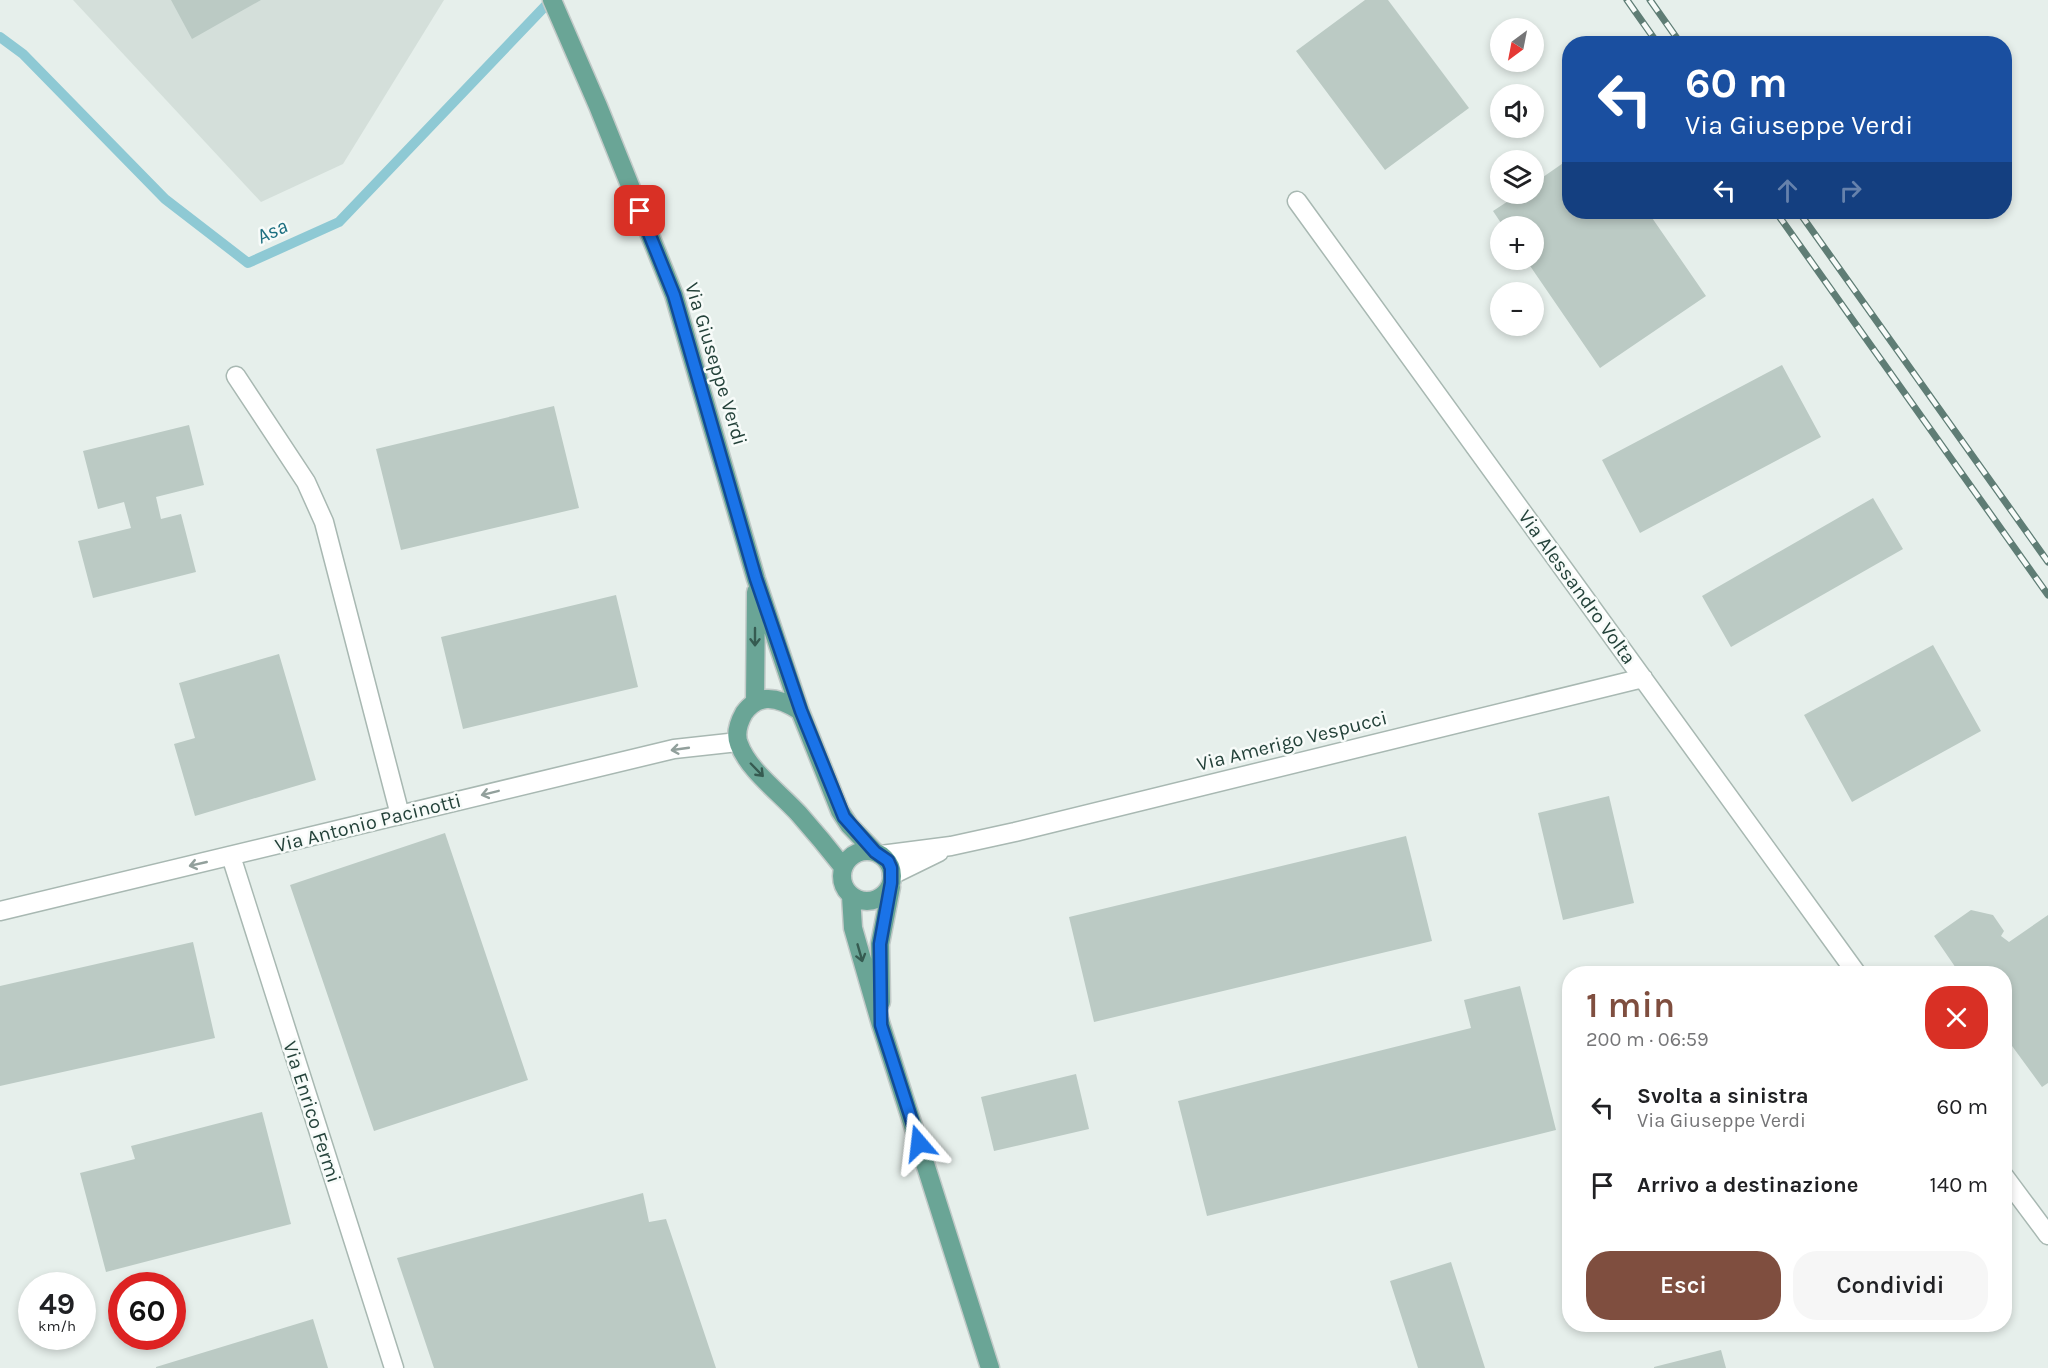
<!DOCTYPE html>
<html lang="it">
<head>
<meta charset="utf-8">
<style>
  body { margin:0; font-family:Karla,sans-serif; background:#f6f6f6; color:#202124; height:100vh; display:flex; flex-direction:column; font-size:22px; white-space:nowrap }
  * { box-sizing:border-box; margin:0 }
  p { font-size:20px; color:#757577 }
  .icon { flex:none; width:33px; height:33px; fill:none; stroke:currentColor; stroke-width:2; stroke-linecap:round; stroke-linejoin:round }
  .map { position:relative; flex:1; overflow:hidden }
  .sheet { position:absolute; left:1562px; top:966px; width:450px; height:366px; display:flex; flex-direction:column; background:#fff; border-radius:24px; box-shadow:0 3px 9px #0003 }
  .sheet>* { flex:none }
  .top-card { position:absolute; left:1562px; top:36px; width:450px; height:183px; border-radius:24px; box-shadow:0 3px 9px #0003; background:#1a4fa0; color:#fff; overflow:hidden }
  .needle { width:39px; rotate:212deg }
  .buttons { position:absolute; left:1490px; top:18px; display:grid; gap:12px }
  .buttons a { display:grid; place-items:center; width:54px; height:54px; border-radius:50%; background:#fff; box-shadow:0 3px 9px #0003; font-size:30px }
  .speed { position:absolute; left:18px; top:1272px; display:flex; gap:12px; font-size:30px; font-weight:700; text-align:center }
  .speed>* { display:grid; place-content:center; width:78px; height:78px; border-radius:50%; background:#fff; box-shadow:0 3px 9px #0003; line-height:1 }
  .speed small { font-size:15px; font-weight:400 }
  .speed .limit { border:9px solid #d22; background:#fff; color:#111 }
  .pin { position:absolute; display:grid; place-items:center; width:51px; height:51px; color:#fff; margin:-26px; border-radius:12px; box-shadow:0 3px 9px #0006 }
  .me { position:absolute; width:66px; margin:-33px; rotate:343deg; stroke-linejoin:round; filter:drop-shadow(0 0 4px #0008) }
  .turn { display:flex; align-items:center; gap:21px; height:126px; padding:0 24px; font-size:27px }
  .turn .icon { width:78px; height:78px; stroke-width:2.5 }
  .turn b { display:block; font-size:42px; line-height:51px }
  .lanes { display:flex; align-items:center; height:57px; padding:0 24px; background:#0003; justify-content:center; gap:30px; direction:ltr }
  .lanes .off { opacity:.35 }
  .round { display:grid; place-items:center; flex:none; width:63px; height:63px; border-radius:24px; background:#f6f6f6 }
  .head { display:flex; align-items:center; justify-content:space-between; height:102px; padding:0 24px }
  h1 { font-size:36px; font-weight:600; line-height:45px; color:#7f4e3f }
  .cta { display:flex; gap:12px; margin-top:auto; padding:12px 24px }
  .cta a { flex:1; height:69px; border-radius:24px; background:#7f4e3f; color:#fff; font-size:24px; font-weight:600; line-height:69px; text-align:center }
  .cta a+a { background:#f6f6f6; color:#202124 }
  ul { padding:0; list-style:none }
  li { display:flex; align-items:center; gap:18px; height:78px; padding:0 24px }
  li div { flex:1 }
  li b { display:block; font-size:22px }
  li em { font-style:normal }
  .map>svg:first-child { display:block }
  .built { fill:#d4dfda }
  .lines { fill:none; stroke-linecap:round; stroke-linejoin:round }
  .stream { stroke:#8ec9d4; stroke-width:10 }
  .building { fill:#bbcac4 }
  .service-casing { stroke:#a8b8b2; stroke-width:21 }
  .minor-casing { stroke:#a8b8b2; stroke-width:21 }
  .primary-casing { stroke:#c2cac8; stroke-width:21 }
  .service { stroke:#fff; stroke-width:18 }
  .minor { stroke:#fff; stroke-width:18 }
  .primary { stroke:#6aa596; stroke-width:18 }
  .rail-casing { stroke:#5f7d75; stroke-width:7 }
  .rail { stroke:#f7fbf9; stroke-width:4.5; stroke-dasharray:14; stroke-linecap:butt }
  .oneway { stroke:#365b51 }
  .oneway2 { stroke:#92a09c }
  .route-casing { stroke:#114b97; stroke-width:15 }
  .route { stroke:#1a73e8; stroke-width:10 }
  .labels { text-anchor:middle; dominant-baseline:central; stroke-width:5; stroke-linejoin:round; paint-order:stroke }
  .street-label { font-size:20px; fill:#24423a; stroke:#f7fbf9 }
  .water-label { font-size:21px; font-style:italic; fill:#1c6f80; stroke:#f7fbf9 }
</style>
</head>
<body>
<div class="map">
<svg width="2048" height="1368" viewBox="0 0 2048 1368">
  <rect width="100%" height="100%" fill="#e6efeb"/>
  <path class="built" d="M73,0h371l-101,164 -82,38z"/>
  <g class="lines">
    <path class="stream" d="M0,37l23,17 142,145 83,64 91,-41 212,-222"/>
  </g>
  <path class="building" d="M171,0h90l-69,39z
    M1365,0h23l81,108 -84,62 -89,-119z
    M1569,159v53h79l58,84 -106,72 -74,-108h7v-34h-30l-10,-15 26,-17h14v-10z
    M1782,365l39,72 -181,96 -38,-73z
    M554,406l25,102 -178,42 -25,-101z
    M189,425l15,60 -48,12 5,22 20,-5 15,58 -103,26 -15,-57 53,-13 -7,-26 -26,7 -15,-58z
    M1873,498l30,51 -172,98 -29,-51z
    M616,595l22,92 -175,42 -22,-92z
    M1933,645l48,86 -129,71 -48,-87z
    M279,654l37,126 -121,36 -21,-72 21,-6 -16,-55z
    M1609,796l25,107 -71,17 -25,-107z
    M445,833l83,247 -154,51 -84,-246z
    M1406,836l26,105 -338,81 -25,-105z
    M1971,910l22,5 11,16 -3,5 8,6 39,-27v168l-6,4 -38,-52v-61h-44l-26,-38z
    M193,942l22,96 -215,48v-100z
    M1520,986l36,144 -349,86 -29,-115 293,-73 -7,-28z
    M1076,1074l13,55 -95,22 -13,-54z
    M262,1112l29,112 -185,48 -26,-99 55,-14 -4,-13z
    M643,1193l6,29 17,-3 50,149h-282l-37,-110z
    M1451,1262l34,106h-67l-28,-87z
    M313,1319l15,49h-172v-1z
    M1810,1324h27v1l-25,7z
    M1721,1350l5,18h-72v-1z"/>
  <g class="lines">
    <g class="service-casing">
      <path id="service" d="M236,376l70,106 18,40 76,293"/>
    </g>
    <g class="minor-casing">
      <path id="minor" d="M1297,201l560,773
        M881,855l70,-9 64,-14 628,-154
        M231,856l163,512
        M892,875l47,-23
        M0,911l674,-162 64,-7
        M2004,1176l44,59"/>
    </g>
    <g class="primary-casing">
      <path id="primary" d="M552,0l46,106 76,189 82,284 44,132
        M755,702l1,-110
        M842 876a25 25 0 1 1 50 0a25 25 0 1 1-50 0Z
        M843,867c-14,-18 -29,-36 -44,-53 -19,-21 -51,-44 -60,-70 -4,-10 0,-22 5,-31 5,-7 13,-13 22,-14 12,-1 25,6 34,12l40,100 9,14 26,27
        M851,896l2,32 28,97 109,343
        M881,1002l-1,-58 11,-57"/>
    </g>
    <use href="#service" class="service"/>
    <use href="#minor" class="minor"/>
    <use href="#primary" class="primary"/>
    <g class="rail-casing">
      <path id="rail" d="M1627,0l31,44
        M1650,0l31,44
        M1776,212l272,383
        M1799,212l249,350"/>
    </g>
    <use href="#rail" class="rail"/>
  </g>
  <defs><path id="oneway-shaft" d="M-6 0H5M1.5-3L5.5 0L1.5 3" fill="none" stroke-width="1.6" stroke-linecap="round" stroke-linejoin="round" transform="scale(1.5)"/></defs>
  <g class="oneway">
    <use href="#oneway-shaft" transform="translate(755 637) rotate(90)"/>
    <use href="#oneway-shaft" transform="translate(757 770) rotate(46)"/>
    <use href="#oneway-shaft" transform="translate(860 953) rotate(74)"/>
  </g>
  <g class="oneway2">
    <use href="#oneway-shaft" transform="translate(680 749) rotate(172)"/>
    <use href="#oneway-shaft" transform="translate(490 793) rotate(166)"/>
    <use href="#oneway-shaft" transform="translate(198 864) rotate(167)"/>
  </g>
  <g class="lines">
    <g class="route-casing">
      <path id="route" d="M640,211l34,84 82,284 45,132 43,106 31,35 13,9 3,7v15l-11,61 1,81 38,118"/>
    </g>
    <use href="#route" class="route"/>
  </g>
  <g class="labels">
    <g class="street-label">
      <text transform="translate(716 364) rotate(73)">Via Giuseppe Verdi</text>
      <text transform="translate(1577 587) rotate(54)">Via Alessandro Volta</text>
      <text transform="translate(1292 741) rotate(-14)">Via Amerigo Vespucci</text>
      <text transform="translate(368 823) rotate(-14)">Via Antonio Pacinotti</text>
      <text transform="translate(312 1112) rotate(72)">Via Enrico Fermi</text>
    </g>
    <g class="water-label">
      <text transform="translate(272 231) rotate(-25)">Asa</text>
    </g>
  </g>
</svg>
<div class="buttons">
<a><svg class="needle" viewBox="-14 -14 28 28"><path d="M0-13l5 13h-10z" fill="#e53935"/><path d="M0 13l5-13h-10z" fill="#757577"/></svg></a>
<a><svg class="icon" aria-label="sound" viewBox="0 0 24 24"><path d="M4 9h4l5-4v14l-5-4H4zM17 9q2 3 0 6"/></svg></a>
<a><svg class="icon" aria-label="layers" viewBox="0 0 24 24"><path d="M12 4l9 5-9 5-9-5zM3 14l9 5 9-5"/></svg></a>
<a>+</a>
<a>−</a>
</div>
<div class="speed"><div>49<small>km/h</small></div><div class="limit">60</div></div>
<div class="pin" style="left:640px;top:211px;background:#d93025"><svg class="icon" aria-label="arrive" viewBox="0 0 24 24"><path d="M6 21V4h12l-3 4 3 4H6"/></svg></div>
<svg class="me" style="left:919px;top:1143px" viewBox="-20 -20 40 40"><path d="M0-17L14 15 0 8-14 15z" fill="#1a73e8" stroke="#fff" stroke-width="4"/></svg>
<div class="top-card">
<div class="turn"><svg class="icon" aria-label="left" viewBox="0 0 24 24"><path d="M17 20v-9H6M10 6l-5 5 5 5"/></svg><div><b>60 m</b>Via Giuseppe Verdi</div></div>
<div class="lanes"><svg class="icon" aria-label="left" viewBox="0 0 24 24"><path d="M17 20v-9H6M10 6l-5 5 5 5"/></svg><svg class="icon off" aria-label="ahead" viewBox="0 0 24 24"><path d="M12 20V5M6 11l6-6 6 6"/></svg><svg class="icon off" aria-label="right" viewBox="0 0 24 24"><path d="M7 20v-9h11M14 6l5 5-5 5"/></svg></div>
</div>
<section class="sheet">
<div class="head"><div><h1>1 min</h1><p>200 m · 06:59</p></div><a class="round" style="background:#d93025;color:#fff"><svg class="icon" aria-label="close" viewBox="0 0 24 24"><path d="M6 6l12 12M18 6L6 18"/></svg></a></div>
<ul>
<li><svg class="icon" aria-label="left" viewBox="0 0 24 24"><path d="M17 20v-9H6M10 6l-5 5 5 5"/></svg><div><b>Svolta a sinistra</b><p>Via Giuseppe Verdi</p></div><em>60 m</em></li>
<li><svg class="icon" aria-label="arrive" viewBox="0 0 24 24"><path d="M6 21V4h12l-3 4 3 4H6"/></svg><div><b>Arrivo a destinazione</b></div><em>140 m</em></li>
</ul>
<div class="cta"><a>Esci</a><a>Condividi</a></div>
</section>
</div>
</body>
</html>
